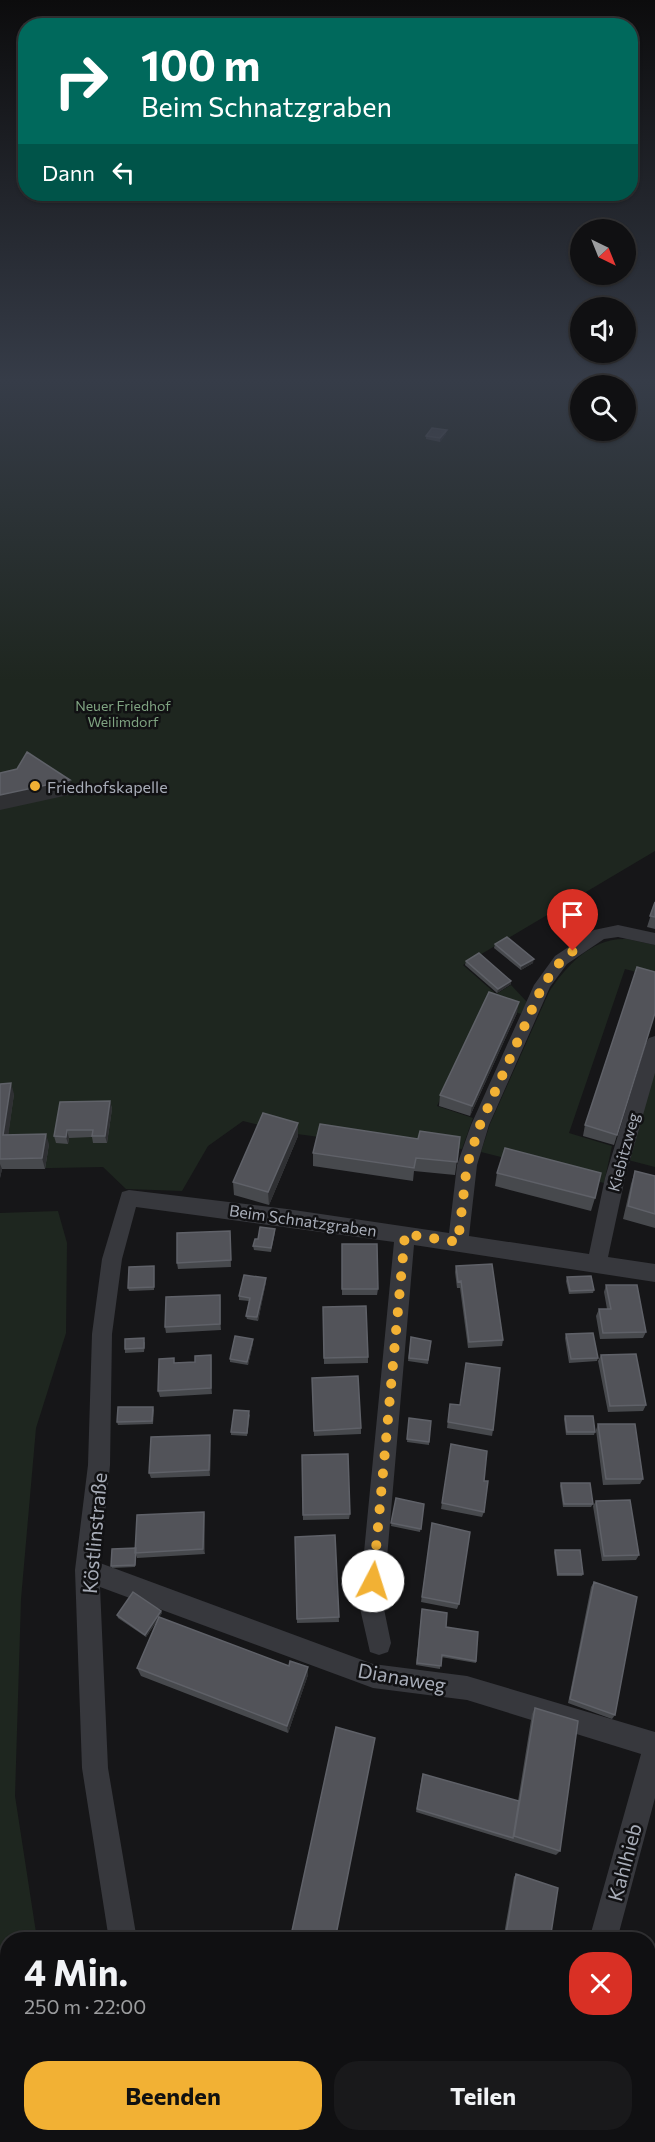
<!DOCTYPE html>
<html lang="de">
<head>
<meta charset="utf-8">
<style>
  body { margin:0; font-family:Commissioner,sans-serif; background:#19191b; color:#f1f3f6; height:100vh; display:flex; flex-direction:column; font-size:22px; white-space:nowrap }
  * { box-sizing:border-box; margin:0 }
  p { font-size:20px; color:#9c9d9f }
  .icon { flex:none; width:33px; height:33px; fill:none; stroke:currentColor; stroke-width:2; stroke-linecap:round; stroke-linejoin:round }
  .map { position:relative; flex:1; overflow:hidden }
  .side { position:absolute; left:0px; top:1932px; width:656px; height:210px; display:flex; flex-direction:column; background:#101012; border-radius:24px 24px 0 0; box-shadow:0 2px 4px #0004,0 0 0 2px #303032 }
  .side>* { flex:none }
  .guide { position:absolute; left:18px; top:18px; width:620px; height:183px; border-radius:24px; box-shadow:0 2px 4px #0004,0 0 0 2px #303032; background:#00695c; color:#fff; overflow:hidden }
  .needle { width:39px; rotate:137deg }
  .buttons { position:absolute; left:570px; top:219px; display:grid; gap:12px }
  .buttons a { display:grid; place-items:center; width:66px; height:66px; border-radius:50%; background:#101012; box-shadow:0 2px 4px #0004,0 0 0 2px #303032; font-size:30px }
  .pin { position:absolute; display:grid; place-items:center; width:51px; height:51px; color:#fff; margin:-62px -26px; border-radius:50% 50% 50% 0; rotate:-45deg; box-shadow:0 0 6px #0007 }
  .pin .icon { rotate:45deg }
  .me { position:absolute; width:66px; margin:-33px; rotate:5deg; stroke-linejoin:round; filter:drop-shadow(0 0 4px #0008) }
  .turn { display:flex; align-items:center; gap:21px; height:126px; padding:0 24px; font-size:27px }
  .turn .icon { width:78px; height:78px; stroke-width:2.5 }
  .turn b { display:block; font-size:42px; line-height:51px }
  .then { display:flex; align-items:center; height:57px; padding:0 24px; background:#0003; gap:12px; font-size:22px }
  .round { display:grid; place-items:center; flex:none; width:63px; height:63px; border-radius:24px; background:#19191b }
  .summary { display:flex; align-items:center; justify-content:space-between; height:102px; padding:0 24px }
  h1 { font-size:36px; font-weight:700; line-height:45px }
  .primary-button { display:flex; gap:12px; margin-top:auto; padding:12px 24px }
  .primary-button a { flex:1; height:69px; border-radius:24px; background:#f2b134; color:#111; font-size:24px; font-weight:700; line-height:69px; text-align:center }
  .primary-button a+a { background:#19191b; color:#f1f3f6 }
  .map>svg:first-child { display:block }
  .green { fill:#1e261f; fill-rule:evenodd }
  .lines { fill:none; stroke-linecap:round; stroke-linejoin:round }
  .street { fill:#37383d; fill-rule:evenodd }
  .wall { fill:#47494d }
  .shaded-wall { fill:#2f3033 }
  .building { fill:#525359; stroke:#5f6168; stroke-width:1.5 }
  .route { stroke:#f2b134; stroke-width:10; stroke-dasharray:0 18 }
  .poi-dot { fill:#f2b134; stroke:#111113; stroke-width:2 }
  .labels { text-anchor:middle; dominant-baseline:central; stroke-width:5; stroke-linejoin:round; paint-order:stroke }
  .far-park-label { font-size:14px; fill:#7fa381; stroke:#111113 }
  .poi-label { font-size:16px; fill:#a8adb8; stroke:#111113; text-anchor:start }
  .street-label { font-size:16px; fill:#a8adb8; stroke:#111113 }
  .near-street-label { font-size:20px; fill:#a8adb8; stroke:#111113 }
</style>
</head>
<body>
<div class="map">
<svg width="655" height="2142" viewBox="0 0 655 2142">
  <rect width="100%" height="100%" fill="#161618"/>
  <path class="green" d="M0,381h655v470l-192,114 33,29 15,-9 16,17 -6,12 -35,-12 -49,104 36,12 -11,31 -46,-7 -8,7 -111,-15 -54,-13 -35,25 -26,45 -56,-2 -23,-22 -103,2zM580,386h46v44h-46z
    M627,939l28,6v32l-30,-8 -56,164 43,13 -8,37 -123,-31 9,-28 59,-132c17,-26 43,-55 78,-53z
    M655,1071v96l-27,-7z
    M58,1211l9,32 -1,90 -30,95 -15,171 -6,197 22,143 -29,1v194l72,1 2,7h-82v-929z"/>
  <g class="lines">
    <path class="street" d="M618,925l37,8v12l-37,-8 -14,2 -37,25 -17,23 -61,138 -12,40 -8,71 120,18 16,-76 41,-135 3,-5 6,-2v37l-30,105 -17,79 47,7v18l-241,-37 -31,359 8,39 -3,9 -9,3 -9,-3 -11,-48 35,-362 -258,-35 -14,52 -10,75 -2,131 -10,98 273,101 94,12 188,56v66l-38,142h-28l52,-186 -174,-54 -94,-12 -273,-101 8,181 29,172h-28l-27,-172 -7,-198 13,-105 4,-131 10,-75 20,-67 7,-2 158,19 162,24 8,-68 14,-40 63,-140 21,-29 39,-26z
      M157,2134h30l3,8h-30z
      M534,2134h30l-2,8h-30z"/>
  </g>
  <path class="wall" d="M446,434l-6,8 -14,-3v-3z
    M655,902v27l-8,-2z
    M495,944l38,19 -12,7 -27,-22z
    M466,961l45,20v3l-14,9 -32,-28z
    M517,1013l-47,103 -31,-10 1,-11z
    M655,1013l-41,132 -31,-9 2,-11z
    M0,1084l14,10 -6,41 41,9 -4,25h-43l-2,9z
    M110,1101l2,8 -5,34h-14l-1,-6 -23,1 -1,6 -12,-1 -2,-7z
    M298,1123v13l-29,69 -35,-10 -1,-13z
    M460,1137l-5,38 -41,-4 -1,10 -100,-15v-13l105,-14z
    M635,1171l20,5v52l-32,-9 8,-35z
    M497,1173l98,25 -4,13 -96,-25z
    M275,1229v3l-4,20 -17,-2 -1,-4 5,-7z
    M230,1231l1,36 -53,2 -1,-6z
    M342,1244l36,45 -1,6h-35z
    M154,1266v24l-25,1 -1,-3z
    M456,1266l47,74 -1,6 -34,2 -8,-60h-3l-2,-16z
    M567,1277l27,13 -1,3 -24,1 -3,-13z
    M266,1282l-8,39 -11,-2 -1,-3 3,-15 -10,-1v-4z
    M606,1285l40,47 -3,6 -43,1 -4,-23 3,-7h8l-3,-17z
    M221,1301v29l-55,3 -1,-6z
    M323,1307l45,50v6l-44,1z
    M566,1334l32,24 -1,3 -28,2 -4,-25z
    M411,1337l20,4 -3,23 -20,-3z
    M145,1342l-1,10 -19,1v-4z
    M253,1343l-5,22 -18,-3v-3z
    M601,1355l45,50 -3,6 -35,1 -10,-51z
    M212,1361v33l-52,3 -2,-6 17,-28z
    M312,1378l49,50v6l-47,2z
    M450,1404l43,26 -1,6 -45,-8z
    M153,1407l1,3 -1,14 -35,1 -1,-3z
    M250,1414l-3,22 -16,-1v-3z
    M565,1416l30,16 -1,3h-28l-2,-16z
    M409,1418l20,24v3l-22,-3z
    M598,1424l45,55 -3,5 -37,1 -7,-55z
    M211,1441l-1,35 -59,2 -2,-5z
    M451,1444l33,37v31l-2,5 -41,-8z
    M302,1455l48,59 -1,5 -46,1z
    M561,1483l32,21 -2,3h-28l-3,-21z
    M396,1498l28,6 -4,28 -29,-6z
    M596,1501l43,54 -3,5 -34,1 -9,-55z
    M204,1512l1,5v37l-68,4 -1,-3 -1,12 -23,1 -1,-2 25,-18z
    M432,1523l27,81 -2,5 -36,-7z
    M335,1535l4,87 -42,1 -2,-86z
    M555,1550l28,24 -1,2h-25l-3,-24z
    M594,1582l21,133 -3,4 -44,-16 23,-116z
    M422,1609l24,18 30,34v2l-35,-6 -1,12 -24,-4z
    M161,1611l1,2 -3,4 130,49 19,1v8l-20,58 -147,-57 -4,-8 20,-47 -11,16 -28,-19 -1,-3z
    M535,1708l25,143 -4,4 -140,-43 6,-35 96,24 14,-87z
    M516,1874l34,66h-47l11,-63z
    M655,1981v53l-7,-3v-19z
    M616,2134h32l7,8h-41z"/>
  <path class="shaded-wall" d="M447,430l-1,4 -6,8v-4z
    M70,780l3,14 -73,16v-15z
    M534,959l-1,4 -12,7v-4z
    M511,981v3l-14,9 1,-4z
    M519,1002l-2,11 -47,103 2,-10z
    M11,1083l3,11 -7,51 -4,-10z
    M110,1101l2,8 -5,34 -2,-7z
    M298,1123v13l-29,69 -1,-13z
    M67,1130l2,8 -1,6 -2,-7z
    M46,1134l3,10 -4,25 -3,-11z
    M0,1164l2,5 -2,9z
    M266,1278v4l-8,39 -1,-4z
    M220,1295l1,6v29l-1,-6z
    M253,1339v4l-5,22 -1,-3z
    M211,1355l1,6v33l-1,-6z
    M210,1435l1,6 -1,35 -1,-6z
    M204,1512l1,5v37l-2,-5z
    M161,1611l1,2 -16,24 -1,-2z
    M308,1667v8l-20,58 -1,-7z"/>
  <path class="building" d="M432,428l15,2 -7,8 -14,-2z
    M27,752l43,28 -70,15v-22l17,-4z
    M655,902v15l-5,-1z
    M507,937l27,22 -13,7 -26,-22z
    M479,953l32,28 -13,8 -32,-28z
    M637,967l18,5v41l-38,122 -32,-10z
    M489,992l30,10 -47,104 -32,-11z
    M11,1083l-8,52 43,-1 -4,24 -42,1v-75z
    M110,1101l-5,35h-13l1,-6h-26l-1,7 -12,-1 6,-34z
    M263,1113l35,10 -30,69 -35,-10z
    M320,1124l98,15 2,-8 40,6 -3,25 -41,-4 -2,10 -101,-15z
    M505,1148l96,25 -6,25 -98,-25z
    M635,1171l20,5v38l-27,-8z
    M260,1227l15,2 -4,19 -18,-2 2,-7h3z
    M230,1231l1,29 -54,3v-30z
    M342,1244h35l1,45h-36z
    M492,1264l11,76 -34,2 -8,-61 -3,1 -2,-16z
    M154,1266v21l-26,1 1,-21z
    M244,1275l22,3 -9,39 -11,-1 4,-18 -11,-2z
    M591,1276l3,14 -24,1 -3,-14z
    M606,1285h31l9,47 -43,1 -4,-24h12z
    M220,1295v29l-55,3 1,-30z
    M366,1306l2,51 -44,1 -1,-51z
    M593,1333l5,25 -27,1 -5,-25z
    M235,1336l18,3 -6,23 -17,-3z
    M411,1337l20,4 -3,19 -19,-2z
    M144,1338v10l-19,1v-10z
    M636,1354l10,51 -36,1 -9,-51z
    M211,1355v33l-53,3 1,-32 15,-1v5l21,-1v-6z
    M466,1363l34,5 -7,62 -45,-8 2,-18 10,1z
    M358,1376l3,52 -47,3 -2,-53z
    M118,1407h35l-1,14 -35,1z
    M234,1410l15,1 -2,22 -16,-1z
    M565,1416h28l2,16h-28z
    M409,1418l22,3 -2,21 -22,-3z
    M598,1424h37l8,55h-37z
    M210,1435l-1,35 -60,3 2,-36z
    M451,1444l36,7 -3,30h4l-4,31 -42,-9z
    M348,1454l2,60 -47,1 -1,-60z
    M561,1483h29l3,21h-29z
    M396,1498l28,6 -3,25 -30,-6z
    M630,1500l9,55 -35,1 -8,-55z
    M204,1512l-1,37 -68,4 2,-38z
    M432,1523l38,9 -11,72 -37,-7z
    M335,1535l4,82 -42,2 -2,-82z
    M136,1548l-1,17 -24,1 1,-17z
    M555,1550h25l3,24h-25z
    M594,1582l43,15 -22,118 -45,-16z
    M133,1592l28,19 -16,24 -28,-20z
    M422,1609l25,4 -1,14 32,5 -2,29 -34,-6 -1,11 -24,-3z
    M159,1617l130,49 1,-5 18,6 -21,59 -150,-58z
    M535,1708l43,13 -18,130 -46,-15z
    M336,1727l39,11 -40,202h-45z
    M423,1774l96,27 -6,37 -96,-29z
    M516,1874l42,14 -8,52h-45z
    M655,1996v36l-7,-4z
    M648,2054l7,4v84h-38l2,-8h29z
    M248,2134h49l-2,8h-48z
    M458,2134h50l-1,8h-51z"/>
  <linearGradient id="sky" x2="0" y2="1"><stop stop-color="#0c0c0d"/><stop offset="0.56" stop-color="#363c48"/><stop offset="1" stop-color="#363c48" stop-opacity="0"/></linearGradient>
  <rect width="655" height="681" fill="url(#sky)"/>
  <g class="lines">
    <path class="route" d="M373,1581l32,-347 53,8 9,-77 13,-40 63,-140 17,-23 13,-11"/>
  </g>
  <circle class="poi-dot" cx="35" cy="786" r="6"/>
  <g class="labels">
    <g class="far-park-label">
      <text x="123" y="705">Neuer Friedhof<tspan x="123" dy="16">Weilimdorf</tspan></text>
    </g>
    <g class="poi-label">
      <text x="47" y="786">Friedhofskapelle</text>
    </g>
    <g class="street-label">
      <text transform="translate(623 1152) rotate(-75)">Kiebitzweg</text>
      <text transform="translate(303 1220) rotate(8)">Beim Schnatzgraben</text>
    </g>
    <g class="near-street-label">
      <text transform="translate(94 1533) rotate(-85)">Köstlinstraße</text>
      <text transform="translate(402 1677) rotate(10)">Dianaweg</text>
      <text transform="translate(624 1862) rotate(-75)">Kahlhieb</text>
    </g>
  </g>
</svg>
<div class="buttons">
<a><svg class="needle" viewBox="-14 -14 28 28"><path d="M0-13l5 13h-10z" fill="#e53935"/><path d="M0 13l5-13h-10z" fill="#9c9d9f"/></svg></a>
<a><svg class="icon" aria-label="sound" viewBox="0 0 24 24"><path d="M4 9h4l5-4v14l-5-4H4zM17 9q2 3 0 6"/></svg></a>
<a><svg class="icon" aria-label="search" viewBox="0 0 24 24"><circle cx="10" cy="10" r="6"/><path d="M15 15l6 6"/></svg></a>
</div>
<div class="pin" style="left:573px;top:951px;background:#d93025"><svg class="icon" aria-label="arrive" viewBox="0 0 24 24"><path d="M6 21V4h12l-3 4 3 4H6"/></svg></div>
<svg class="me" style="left:373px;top:1581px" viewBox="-20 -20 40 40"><circle r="19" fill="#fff"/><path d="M0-13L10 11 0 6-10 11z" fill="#f2b134"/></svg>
<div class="guide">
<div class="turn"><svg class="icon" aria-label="right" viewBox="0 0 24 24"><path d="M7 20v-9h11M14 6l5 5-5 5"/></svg><div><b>100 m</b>Beim Schnatzgraben</div></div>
<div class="then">Dann<svg class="icon" aria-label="left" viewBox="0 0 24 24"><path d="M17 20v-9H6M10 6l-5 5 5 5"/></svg></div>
</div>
<section class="side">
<div class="summary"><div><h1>4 Min.</h1><p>250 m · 22:00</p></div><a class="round" style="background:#d93025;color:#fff"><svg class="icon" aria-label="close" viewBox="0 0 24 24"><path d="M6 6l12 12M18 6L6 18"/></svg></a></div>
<div class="primary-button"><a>Beenden</a><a>Teilen</a></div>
</section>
</div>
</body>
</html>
